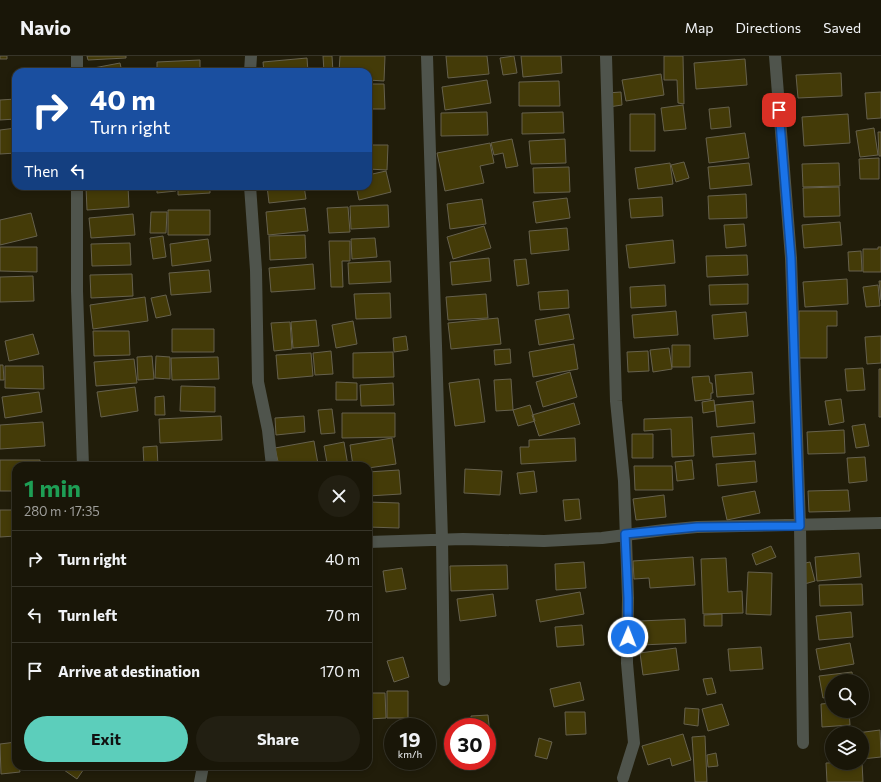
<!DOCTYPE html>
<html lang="en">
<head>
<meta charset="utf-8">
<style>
  body { margin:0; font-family:Commissioner,sans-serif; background:#221f12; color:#f1f3f6; height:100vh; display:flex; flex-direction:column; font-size:15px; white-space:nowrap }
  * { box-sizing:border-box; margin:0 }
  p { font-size:13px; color:#9f9f9c }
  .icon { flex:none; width:22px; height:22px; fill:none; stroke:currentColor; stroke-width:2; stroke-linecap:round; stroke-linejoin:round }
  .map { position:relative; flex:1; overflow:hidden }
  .side { position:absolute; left:12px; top:406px; width:360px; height:308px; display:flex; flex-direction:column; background:#191608; border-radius:12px; box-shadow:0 2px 6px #0003,0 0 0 1px #373529 }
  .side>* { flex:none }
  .hud { position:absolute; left:12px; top:12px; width:360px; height:122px; border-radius:12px; box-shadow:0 2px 6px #0003,0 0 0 1px #373529; background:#1a4fa0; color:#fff; overflow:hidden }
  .controls { position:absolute; left:825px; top:618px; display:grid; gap:8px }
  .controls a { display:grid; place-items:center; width:44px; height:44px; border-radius:50%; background:#191608; box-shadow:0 2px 6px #0003,0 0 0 1px #373529; font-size:20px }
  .speed { position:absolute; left:384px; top:662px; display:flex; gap:8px; font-size:20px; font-weight:700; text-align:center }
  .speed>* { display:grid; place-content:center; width:52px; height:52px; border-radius:50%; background:#191608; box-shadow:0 2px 6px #0003,0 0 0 1px #373529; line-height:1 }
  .speed small { font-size:10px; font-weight:400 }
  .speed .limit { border:6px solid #d22; background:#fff; color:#111 }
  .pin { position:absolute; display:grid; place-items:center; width:34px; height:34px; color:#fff; margin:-17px; border-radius:8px; box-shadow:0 2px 6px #0006 }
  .me { position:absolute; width:44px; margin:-22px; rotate:1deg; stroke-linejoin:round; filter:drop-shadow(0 0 3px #0008) }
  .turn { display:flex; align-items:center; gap:14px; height:84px; padding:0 12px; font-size:18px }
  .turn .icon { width:52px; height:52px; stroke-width:2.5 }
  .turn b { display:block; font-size:28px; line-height:34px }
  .then { display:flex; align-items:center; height:38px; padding:0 12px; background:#0003; gap:8px; font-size:15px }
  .round { display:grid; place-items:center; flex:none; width:42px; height:42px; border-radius:21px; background:#221f12 }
  .head { display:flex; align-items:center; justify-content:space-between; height:68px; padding:0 12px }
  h1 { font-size:24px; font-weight:700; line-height:30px; color:#1e9e55 }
  .button { display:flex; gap:8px; margin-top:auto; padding:8px 12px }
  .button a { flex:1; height:46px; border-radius:24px; background:#5ccebb; color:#111; font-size:16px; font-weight:700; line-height:46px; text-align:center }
  .button a+a { background:#221f12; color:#f1f3f6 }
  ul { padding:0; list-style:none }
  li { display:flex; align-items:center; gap:12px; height:56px; padding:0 12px; border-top:1px solid #373529 }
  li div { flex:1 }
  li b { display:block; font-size:15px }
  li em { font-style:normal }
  header { display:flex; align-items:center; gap:24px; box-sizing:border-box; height:56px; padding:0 20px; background:#191608; border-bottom:1px solid #373529 }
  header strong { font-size:19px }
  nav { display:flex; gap:22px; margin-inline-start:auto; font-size:14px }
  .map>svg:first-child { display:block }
  .building { fill:#443b08; stroke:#66614d }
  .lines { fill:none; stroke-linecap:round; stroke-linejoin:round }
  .minor { stroke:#4f544c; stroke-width:12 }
  .route-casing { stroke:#114b97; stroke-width:10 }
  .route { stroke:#1a73e8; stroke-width:7 }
</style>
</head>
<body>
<header>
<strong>Navio</strong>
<nav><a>Map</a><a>Directions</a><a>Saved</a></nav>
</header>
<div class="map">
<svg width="881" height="726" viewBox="0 0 881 726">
  <rect width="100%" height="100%" fill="#211d0a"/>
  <path class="building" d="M0,0h7v3h-7z
    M87,0h39v2l-38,2z
    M323,0h9l1,16h-9z
    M340,0h45l-1,25 -16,-1v-8h-29z
    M446,0h41l2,18 -41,4z
    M514,0l3,17 -14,2 -3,-17z
    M521,0h40l1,17 -39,4z
    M664,0h19l1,48 -6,-1 -1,-23h-13z
    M307,2l1,14h-44l-1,-10z
    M745,3l2,26 -51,4 -2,-26z
    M200,4v12h-43v-10z
    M120,7l2,9h-38l-1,-2z
    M841,17l1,23 -44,2 -2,-23z
    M661,18l3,21 -38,6 -4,-21z
    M487,24l4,23 -46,7 -3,-23z
    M559,25l1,25h-41v-24z
    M368,28h16l1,25h-17z
    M621,36l1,13 -13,2 -2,-14z
    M881,36v26l-14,1 -2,-26z
    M16,43v20l-16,1v-20z
    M683,49l3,24 -22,2 -3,-23z
    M729,51l2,20 -20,2 -2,-20z
    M487,56l1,23 -47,1v-23z
    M563,56l1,21 -42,1v-21z
    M630,58h25v37h-25z
    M848,58l2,29 -46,3 -2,-29z
    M368,66l4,16 -4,1z
    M16,72v25l-16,1v-24z
    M874,72l4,27 -18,2 -4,-26z
    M878,76h3v24h-2z
    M745,77l4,25 -40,5 -3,-25z
    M512,83l6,27 -12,2 -3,-15 -9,2 -3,-12z
    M565,83l1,24 -35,1 -2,-23z
    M490,87l4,20 -14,3 4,17 -39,8 -8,-38z
    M368,89h20l-1,25 -19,-1z
    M879,102v21h-19l-1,-20z
    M684,106l5,16 -13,4 -5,-17z
    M670,107l3,21 -35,5 -3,-21z
    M749,107l3,22 -42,4 -2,-22z
    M839,107l1,23 -37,1 -1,-23z
    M569,111l1,25 -36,1 -1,-25z
    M386,115l5,21 -32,8 -3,-14h12v-11z
    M128,130l1,21 -42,3 -1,-23z
    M157,130h18l1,5 -19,2z
    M178,130h32v7l-32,2z
    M267,130h37l2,13 -37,4z
    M839,131l1,29 -36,1 -1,-29z
    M746,138l1,24 -38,1 -1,-23z
    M662,141l1,19 -32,2 -2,-19z
    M567,142l3,20 -34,5 -3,-21z
    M482,143l4,25 -36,5 -3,-25z
    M388,149l1,22 -38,2 -1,-23z
    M348,151l2,25 -21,1 -2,-25z
    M305,152l3,23 -40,4 -2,-23z
    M168,154h42v25h-42z
    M151,156h16l-1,21h-16z
    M31,157l6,23 -37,9v-25z
    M133,158l2,21 -44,3 -2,-20z
    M840,166l2,23 -38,3 -2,-23z
    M744,168l2,22 -20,2 -2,-23z
    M484,170l7,22 -38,11 -6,-22z
    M567,172l2,22 -38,4 -2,-23z
    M305,179l1,23 -36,2 -1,-24z
    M163,180l3,21 -13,2 -3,-21z
    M375,182l2,19 -25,2 -1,-20z
    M208,183l3,22 -39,5 -2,-22z
    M673,184l2,23 -46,5 -3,-23z
    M329,185h21v20h-8l1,26h-12z
    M130,187l1,22 -39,1 -1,-22z
    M0,191h37v25l-37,-1z
    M878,191h3v25h-18v-23h15z
    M861,195l1,20h-13l-1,-19z
    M747,199l1,20 -41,2 -1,-21z
    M489,202l2,23 -39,4 -2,-23z
    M526,203l3,25 -12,2 -3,-26z
    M390,205l1,21 -42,2 -1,-21z
    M313,208l2,25 -44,3 -2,-24z
    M209,214l2,22 -40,3 -2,-22z
    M132,218l1,22 -42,2 -1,-23z
    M33,220l1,25 -34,1v-25z
    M847,223l1,25 -43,3 -2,-25z
    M879,225h2v19z
    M748,228v20l-38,1 -1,-20z
    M665,229l1,21 -35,2 -1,-21z
    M878,229l2,21 -14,1 -3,-20z
    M568,234l1,18 -29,2 -2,-18z
    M390,237l1,25 -35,1 -2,-25z
    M486,238l2,24 -40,2 -2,-23z
    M166,239l5,20 -15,3 -5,-20z
    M145,241l3,24 -55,8 -3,-24z
    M676,255l2,24 -44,3 -2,-23z
    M799,255h38v15h-10v32h-28z
    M746,256l2,24 -34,3 -2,-24z
    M569,258l5,25 -35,6 -4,-25z
    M498,262l3,26 -50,5 -3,-26z
    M316,264l3,26 -26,2 -2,-26z
    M353,265l4,23 -21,4 -4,-23z
    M290,266l2,27 -18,2 -3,-28z
    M172,273h42v23h-42z
    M93,275h36l1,24 -36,1z
    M33,278l6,20 -30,7 -4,-20z
    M406,280l2,14 -14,2 -1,-14z
    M881,280v27l-14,1 -2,-27z
    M574,288l4,25 -45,8 -4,-25z
    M672,289h18v22h-18z
    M669,292l3,21 -19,3 -3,-22z
    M510,293l1,14 -16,2 -1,-15z
    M331,295l2,23 -18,1 -2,-22z
    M648,295l1,20 -21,1 -1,-20z
    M393,296l1,25 -41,1v-25z
    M311,297l2,23 -35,3 -2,-24z
    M152,300l2,23 -16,1 -1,-23z
    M156,300l14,1v22l-15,-1z
    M218,301l1,22 -47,1 -1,-22z
    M134,303l3,24 -41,3 -2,-24z
    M0,309h3l1,15h-4z
    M5,310h38l1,23 -39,-1z
    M863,312l2,22 -18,1 -2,-22z
    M879,313h2v48h-2z
    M570,316l7,25 -34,10 -7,-25z
    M752,316l2,22 -37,3 -2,-22z
    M709,320l1,7h2l1,10h-2v6l-16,2 -3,-24z
    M479,323l6,43 -30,4 -6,-43z
    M511,323l2,31 -17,1 -2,-31z
    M336,326l21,1v17h-21z
    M393,327l1,22 -33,1 -1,-21z
    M181,330l34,1v25l-35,-1z
    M135,331l3,24 -37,6 -4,-25z
    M39,336l3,20 -37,6 -3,-21z
    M164,340l1,19h-10v-18z
    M841,343l3,23 -15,3 -4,-24z
    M714,344l1,11 -12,2 -1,-11z
    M753,345l2,22 -38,4 -2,-22z
    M574,347l6,21 -41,12 -7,-21z
    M530,349l5,16 -17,5 -5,-16z
    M332,353l3,24 -14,1 -3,-24z
    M342,357h53v24l-53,1z
    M221,360l1,24 -62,3 -1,-24z
    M304,360l1,16 -29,3 -1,-17z
    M692,361l2,39 -22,1 -1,-28 -27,2v-12z
    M43,366l2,24 -45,3v-24z
    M865,368l4,22 -13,2 -4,-22z
    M844,374l1,23 -37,1 -1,-22z
    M754,377l2,21 -43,3 -2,-20z
    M632,378h21v24h-21z
    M392,382l4,26 -28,4v-2h-15l-3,-21z
    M575,382l1,23 -55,3 -1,-17h9v-7z
    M314,385l4,23 -10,2h-29l-4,-18z
    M344,386l4,24h-11l-1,-4 -9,1 -3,-17z
    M157,390l1,20h-14l-1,-19z
    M865,401l2,24 -18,2 -2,-25z
    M0,404h40v6h-24v25h-16z
    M692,404l2,19 -17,2 -2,-19z
    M755,405l2,21 -39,4 -2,-22z
    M634,410h38l1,24h-38z
    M465,413l37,2 -2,24 -36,-2z
    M399,414l2,24 -33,2v-24z
    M534,415l3,21 -17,2 -3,-21z
    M848,434l2,21 -41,1 -1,-21z
    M755,435l5,22 -33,7 -5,-23z
    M664,439l2,22 -30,3 -3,-21z
    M579,443l2,20 -16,2 -2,-21z
    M368,446l31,1v25l-31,-1z
    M0,454h16v26l-16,1z
    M771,490l5,11 -20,8 -4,-11z
    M859,497l2,24 -44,4 -2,-24z
    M693,501l2,28 -45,3 -1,-10 -15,1 -1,-18z
    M726,502l2,34 14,-1 1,22 -40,1 -2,-55z
    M584,506l2,26 -30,2 -1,-26z
    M810,506l5,19 -14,4 -5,-20z
    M507,509l1,24 -57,2 -1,-25z
    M402,512l4,21 -20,3 -3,-21z
    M748,516l24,1 -1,42 -25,-1z
    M862,528l1,21 -43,1 -1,-21z
    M580,536l4,22 -44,8 -4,-22z
    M493,538l3,22 -36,5 -3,-22z
    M851,556l2,25 -34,3 -3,-24z
    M722,558v12h-18v-11z
    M685,563l1,24 -45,2 -1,-24z
    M582,569l2,20 -27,2 -2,-20z
    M850,587l4,21 -34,6 -4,-21z
    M761,591l2,22 -33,2 -2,-22z
    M676,592l3,22 -36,5 -3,-22z
    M403,601l6,20 -15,5 -7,-21z
    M852,616l1,9h-21v15l-9,2 -4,-22z
    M712,622l4,15 -9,2 -4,-16z
    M580,626l4,18 -30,7 -4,-18z
    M387,635h21v27h-21z
    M368,637h17l1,25 -18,1z
    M832,647v8h17l1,14 -28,2 -1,-23z
    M722,648l7,21 -21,6 -6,-22z
    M685,652l14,1 -1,17 -14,-2z
    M565,656h20l1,22 -20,1z
    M488,659l2,20h-3v-8h-15l-1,-11z
    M880,674l1,27 -19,2v-26h-5z
    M683,678l8,26 -19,6 -2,-8 -22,7 -6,-19z
    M705,680l2,46h-12l-3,-45z
    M539,682l13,4 -5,17 -12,-3z
    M16,686v24h3l1,6 -19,2 -1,-30z
    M716,697l2,13 -10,1 -1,-12z
    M862,706l1,20h-36l-1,-19z
    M67,710h19l-9,13 -13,-9z"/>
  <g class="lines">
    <path class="minor" d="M77,0v16
      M427,0l15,483 2,141
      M606,0l10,345 8,80 4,117 -1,65 7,80 -11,35
      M775,0l16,202 9,268 3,217
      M250,16l1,-16
      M77,130v105l6,175
      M250,130l6,84 2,112 10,48 4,36
      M368,486l95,-3 81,2 58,-3 62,-8 33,-3 184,-4
      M200,726l3,-16"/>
  </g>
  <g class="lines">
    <g class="route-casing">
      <path id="route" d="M628,581v-39l-3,-64 72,-7 103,-1 -9,-268 -12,-148"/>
    </g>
    <use href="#route" class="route"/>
  </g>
</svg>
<div class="controls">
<a><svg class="icon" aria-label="search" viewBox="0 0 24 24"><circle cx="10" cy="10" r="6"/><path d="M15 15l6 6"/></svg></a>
<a><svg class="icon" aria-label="layers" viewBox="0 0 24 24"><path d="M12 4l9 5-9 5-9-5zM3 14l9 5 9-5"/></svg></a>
</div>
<div class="speed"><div>19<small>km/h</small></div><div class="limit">30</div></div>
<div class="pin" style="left:779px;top:54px;background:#d93025"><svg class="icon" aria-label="arrive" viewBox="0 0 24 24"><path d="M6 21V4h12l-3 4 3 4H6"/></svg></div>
<svg class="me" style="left:628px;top:581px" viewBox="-20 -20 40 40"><circle r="17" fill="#1a73e8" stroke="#fff" stroke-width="3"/><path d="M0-11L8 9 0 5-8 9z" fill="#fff"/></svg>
<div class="hud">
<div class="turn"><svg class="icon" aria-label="right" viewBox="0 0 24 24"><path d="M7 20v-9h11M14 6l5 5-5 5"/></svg><div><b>40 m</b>Turn right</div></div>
<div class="then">Then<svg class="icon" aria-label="left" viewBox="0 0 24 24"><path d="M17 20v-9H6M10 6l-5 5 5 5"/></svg></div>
</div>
<section class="side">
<div class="head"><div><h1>1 min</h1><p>280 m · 17:35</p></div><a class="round"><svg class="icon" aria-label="close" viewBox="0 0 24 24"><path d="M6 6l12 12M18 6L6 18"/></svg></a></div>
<ul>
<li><svg class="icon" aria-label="right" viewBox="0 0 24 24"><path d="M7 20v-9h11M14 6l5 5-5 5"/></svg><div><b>Turn right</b></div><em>40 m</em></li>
<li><svg class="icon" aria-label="left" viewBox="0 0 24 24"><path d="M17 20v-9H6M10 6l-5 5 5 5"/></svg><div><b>Turn left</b></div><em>70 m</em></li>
<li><svg class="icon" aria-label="arrive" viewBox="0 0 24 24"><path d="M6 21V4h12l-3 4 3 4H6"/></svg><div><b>Arrive at destination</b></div><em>170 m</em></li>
</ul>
<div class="button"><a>Exit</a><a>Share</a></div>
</section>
</div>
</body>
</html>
